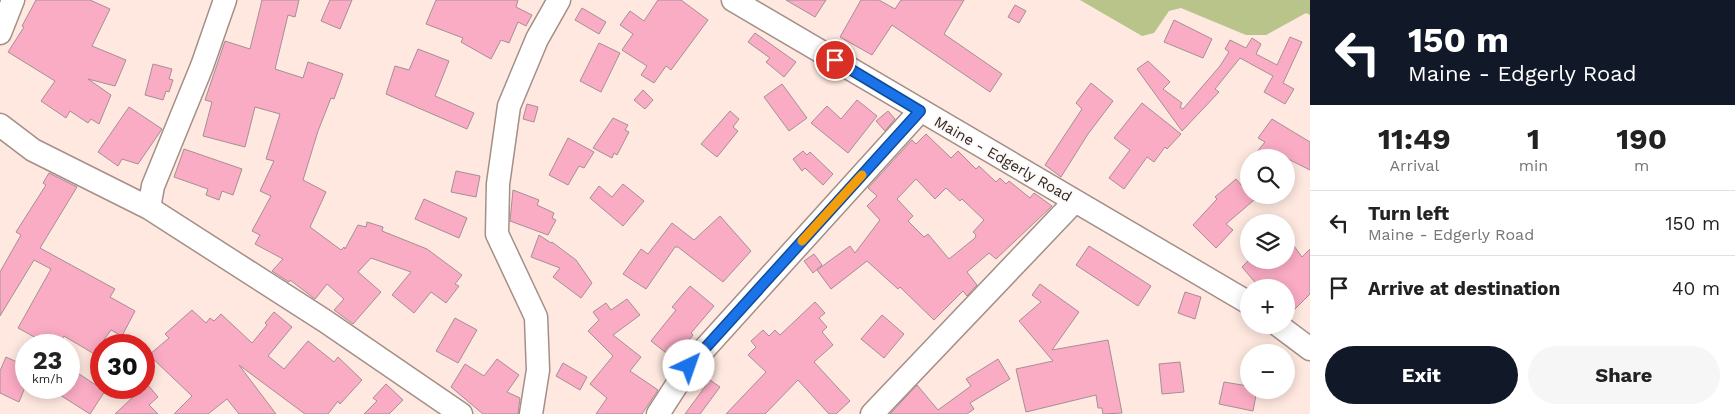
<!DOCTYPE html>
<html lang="en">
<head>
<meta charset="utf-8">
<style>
  body { margin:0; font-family:"Work Sans",sans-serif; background:#f6f6f6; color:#222; height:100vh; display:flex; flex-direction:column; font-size:19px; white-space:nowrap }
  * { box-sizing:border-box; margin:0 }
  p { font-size:16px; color:#767676 }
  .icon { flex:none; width:28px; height:28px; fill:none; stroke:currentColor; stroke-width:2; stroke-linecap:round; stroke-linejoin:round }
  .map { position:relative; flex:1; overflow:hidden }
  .sheet { display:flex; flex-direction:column; background:#fff; width:425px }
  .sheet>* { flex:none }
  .guide { background:#111827; color:#fff; overflow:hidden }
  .controls { position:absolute; left:1240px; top:149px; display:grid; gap:10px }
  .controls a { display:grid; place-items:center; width:55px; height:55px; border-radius:50%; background:#fff; box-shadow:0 2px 12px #0003; font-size:25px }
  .speed { position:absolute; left:15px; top:334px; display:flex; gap:10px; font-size:25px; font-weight:700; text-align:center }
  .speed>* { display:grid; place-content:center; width:65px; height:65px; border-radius:50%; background:#fff; box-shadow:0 2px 12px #0003; line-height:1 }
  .speed small { font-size:12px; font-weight:400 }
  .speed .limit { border:8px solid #d22; background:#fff; color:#111 }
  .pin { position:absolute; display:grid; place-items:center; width:42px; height:42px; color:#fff; margin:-21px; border:2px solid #fff; border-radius:50%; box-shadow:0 1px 5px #0007 }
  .me { position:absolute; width:55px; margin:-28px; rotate:42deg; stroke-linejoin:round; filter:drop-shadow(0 0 4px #0008) }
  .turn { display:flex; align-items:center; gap:18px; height:105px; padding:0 15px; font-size:22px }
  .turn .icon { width:65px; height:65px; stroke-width:2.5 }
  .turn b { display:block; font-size:35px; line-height:42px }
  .eta { display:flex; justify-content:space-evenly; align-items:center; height:85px; text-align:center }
  .eta b { font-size:30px; font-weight:700; line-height:35px }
  .action { display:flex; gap:10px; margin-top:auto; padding:10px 15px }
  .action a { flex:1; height:58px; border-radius:30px; background:#111827; color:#fff; font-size:20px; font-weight:700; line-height:58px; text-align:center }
  .action a+a { background:#f6f6f6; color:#222 }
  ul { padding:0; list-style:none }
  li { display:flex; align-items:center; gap:15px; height:65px; padding:0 15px; border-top:1px solid #e0e0e0 }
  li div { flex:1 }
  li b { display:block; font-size:19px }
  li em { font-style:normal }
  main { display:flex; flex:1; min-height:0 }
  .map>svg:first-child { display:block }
  .green { fill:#b8c489 }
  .building { fill:#faacc4; stroke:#a58f95; fill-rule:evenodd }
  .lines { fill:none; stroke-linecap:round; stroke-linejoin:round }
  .minor-casing { stroke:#a48f87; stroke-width:25 }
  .minor { stroke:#fff; stroke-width:22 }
  .route-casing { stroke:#114b97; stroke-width:12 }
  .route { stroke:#1a73e8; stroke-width:9 }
  .slow { stroke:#f59e0b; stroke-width:9 }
  .labels { text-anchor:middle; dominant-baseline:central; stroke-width:4; stroke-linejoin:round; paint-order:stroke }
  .street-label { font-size:15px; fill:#302825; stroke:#fef9f7 }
</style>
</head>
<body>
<main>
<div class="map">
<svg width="1310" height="414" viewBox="0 0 1310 414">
  <rect width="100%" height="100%" fill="#fee8df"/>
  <path class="green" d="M1080,0h230v15l-4,-2 -40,22h-20l-65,-27 -12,3 -15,22 -12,3z"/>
  <path class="building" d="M36,0h54l20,9 -18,37 34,14 -11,26 -27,-7 23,16 -12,29 -8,-5 -3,4 -18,-12 -4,7 -25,-17 14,-20 -47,-29 16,-25 -2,-1z
    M262,0h37l-4,17 -7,-2 -13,54 28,9 5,-16 35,12 -9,25 -3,-1 -13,33 -15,49 23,12 -16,35 31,23 3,-3 1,2 13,-24 8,2 1,-5 16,5 -1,4 45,18 35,26 -7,9 4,2 -13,17 -15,-11 -17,21 -22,-18 19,-23 -40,-14 -13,14 23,20 -28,32 -19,-14 10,-11 -17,-15 -12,15 -25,-19 -1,2 -17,-11 11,-12 -28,-15 5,-9 -8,-4 19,-35 -11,-5 14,-30 -8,-2 14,-45 -25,-7 -10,40 -42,-11 9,-34 -7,-2 20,-59 25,8z
    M330,0h22l-12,29 -19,-8z
    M436,0h82l-2,7 16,8 -6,11 -8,-4 -9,21 -8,-3 -10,19 -30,-17 2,-4 -37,-14z
    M658,0h23l27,20 -37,50 -5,-4 -12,17 -13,-8 6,-9 -25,-16 11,-16 -13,-9 10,-14 14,10z
    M786,0h40l-11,17z
    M861,0h18l16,9 6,-9h63l-20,34 58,40 -12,18 -98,-67 -20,30 -32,-18z
    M1015,5l11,6 -7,12 -11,-6z
    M582,8l24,14 -7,12 -24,-14z
    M1174,20l38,19 -9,19 -39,-16z
    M755,33l41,29 -12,15 -18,-15 4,-4 -22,-16z
    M1290,37l12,5 -19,41 11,6 -9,15 -21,-12 9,-16 -33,-18 -25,31 4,3 -37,39 -45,-62 11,-8 22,21 -7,7 19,14 -2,4 3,2 37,-43 9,-14 -4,-3 5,-9 16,8 6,-10 9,6 -5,10 21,11z
    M599,43l21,10 -19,39 -21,-11z
    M418,49l31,12 -14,35 39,17 -7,16 -81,-35 9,-28 14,4z
    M153,64l19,5 -3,10 4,1 -4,12 -3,-1 -3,9 -18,-5z
    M1091,83l22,18 -25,33 -27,43 -16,-12 37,-56 -6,-6z
    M782,84l25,34 -18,13 -25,-34z
    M643,90l10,10 -8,9 -11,-9z
    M857,100l20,16 -29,37 -37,-30 16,-17 14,13z
    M1142,103l39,31 -14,15 -2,-2 -11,15 -7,-5 -23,32 -15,-11 21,-28 -16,-12z
    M527,104l11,3 -4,15 -11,-3z
    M129,107l33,22 -24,35 -16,-5 -4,7 -20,-14z
    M730,111l9,8 -6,8 5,4 -21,26 -16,-13z
    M888,111l7,8 -10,12 -9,-10z
    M613,118l15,7 -3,5 4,2 -12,23 -3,-2 -2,5 -19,-10z
    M1272,119l38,23v28l-34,-17 -4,5h-20l13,-16 -7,-4z
    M926,134l25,24 7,-7 18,18 3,-3 17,16 4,-4 6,6 3,-3 21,17 4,-5 18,13 -56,53 -7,-6 -22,19 10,13 -10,11 -4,-5 -29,29 -34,-33 -2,2 -31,-28 -36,28 -14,-19 33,-24 5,7 25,-33 -13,-14 10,-10 -9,-8 44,-48 4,4zM916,179l19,20 11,-11 14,13 2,-2 22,21 -11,12 3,3 -1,3 -26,21 -21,-25 -4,3 -16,-16 5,-5 -16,-17z
    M568,138l26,14 -10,16 -5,-2 -11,19 -19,-10z
    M184,149l58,20 -9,26 -11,-4 -3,9 -13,-5 2,-6 -34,-12z
    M803,151l4,4 3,-3 23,22 -10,11 -18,-17 -3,3 -9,-12z
    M456,171l24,5 -4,21 -25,-5z
    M49,173l28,14 -37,61 75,41 -5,8 25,14 -13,25 -11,-6 -10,14v14l-37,-22 -5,9h-10l-31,-17 33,-59 -17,-9 -34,56v-44l21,-37 -5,-3 30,-47 -3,-2z
    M1236,179l18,21 -28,24 7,6 -17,18 -23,-23 24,-26 -2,-2z
    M623,184l21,17 -21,25 -33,-28 9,-12 13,11z
    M513,190l26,10 -2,5 17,8 -2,5 4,2 -8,15 -38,-14z
    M424,199l43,19 -8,20 -44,-19z
    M720,216l31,35 -28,31 -45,-35h-3l-29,42 -23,-15 18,-25 7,5 24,-31 22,17z
    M539,235l12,8 1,-1 24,18 16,23 -11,15 -28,-21 7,-9 -29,-11z
    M1286,235l16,22 8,-8v45l-22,22 -2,-28h-26l-18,-21 7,-7h37z
    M1089,246l62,40 -13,20 -62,-41z
    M814,254l8,11 -9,8 -9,-12z
    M1040,284l39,28 -27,38 56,-10 14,73 -19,1 -1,-6h-4l-2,-13 -70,17 -10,-43 37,-8 -34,-40 22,-19 -9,-7z
    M690,286l24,20 -23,27 2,2 -19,24 -23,-18 25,-31 -4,-3z
    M1185,292l16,5 -6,22 -17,-6z
    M627,299l13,16 -27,20 28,22 -11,14 28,19 -16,24h-46l11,-16 -17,-14 23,-28 -25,-25 11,-11 -6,-8 13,-9 5,7z
    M815,302l10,11 -6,5 8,9 -5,5 11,13 -19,17 36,39 -14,13h-7l-31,-34 -33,34h-39l40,-42 -18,-17 8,-8 -5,-6 12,-11 6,6 6,-6 5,5z
    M192,310l14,13 4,-5 4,3 7,-7 31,29 15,-18 -2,-2 9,-11 18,15 -24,29 16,13 24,-28 26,21 4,-5 24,23 -22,24 -2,-3 -10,13h-23l-66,-49 37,49h-37l-12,-15 -19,15h-34l18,-18 -43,-41 20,-17 -4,-4z
    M882,315l22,19 -20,24 -23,-19z
    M455,318l22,12 -19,33 -22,-12z
    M6,357l20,9v19l-7,17 -19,-9v-22z
    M497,359l22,16 -12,17 13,6 -2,16h-35l-32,-27 14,-23 19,12z
    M998,359l12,20 -40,24 4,6 -7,5h-77l27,-29 21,25 33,-24 -5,-7z
    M1180,362l4,30 -22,2 -3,-30z
    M563,363l24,14 -7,13 -24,-14z
    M73,370l32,21 -15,23 -41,-26h20v-12z
    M710,380l10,7 -20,27h-15z
    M1224,382l24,4v3l1,-3v4h8l-4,21 -34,-7z
    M147,384l11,13 -9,8 9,9h-43z
    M386,384l17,16 -14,14h-25l13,-13 -4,-3z"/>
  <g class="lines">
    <g class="minor-casing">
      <path id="minor" d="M733,0l516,303
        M0,33l13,-33
        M0,125l33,25 116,58 176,113 136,93
        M149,208l4,-22 49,-120 23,-66
        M1278,325l32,24
        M531,414l7,-44 -2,-53 -39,-83 1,-50 11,-78 28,-67 22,-39
        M658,414l31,-48 231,-255
        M872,414l203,-213"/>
    </g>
    <use href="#minor" class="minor"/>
  </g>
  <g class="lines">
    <g class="route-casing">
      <path id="route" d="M689,366l231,-255 -85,-51"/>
    </g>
    <use href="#route" class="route"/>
    <path class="slow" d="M802,241l60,-66"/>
  </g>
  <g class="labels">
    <g class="street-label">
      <text transform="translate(1003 159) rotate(30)">Maine - Edgerly Road</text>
    </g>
  </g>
</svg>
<div class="controls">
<a><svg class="icon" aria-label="search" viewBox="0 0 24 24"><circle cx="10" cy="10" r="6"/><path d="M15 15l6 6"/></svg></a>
<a><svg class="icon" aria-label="layers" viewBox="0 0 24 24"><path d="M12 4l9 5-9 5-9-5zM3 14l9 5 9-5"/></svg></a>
<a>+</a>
<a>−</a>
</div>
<div class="speed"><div>23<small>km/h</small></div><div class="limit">30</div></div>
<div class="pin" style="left:835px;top:60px;background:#d93025"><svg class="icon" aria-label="arrive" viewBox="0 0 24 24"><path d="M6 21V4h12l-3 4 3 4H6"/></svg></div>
<svg class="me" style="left:689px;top:366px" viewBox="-20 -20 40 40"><circle r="19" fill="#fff"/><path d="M0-13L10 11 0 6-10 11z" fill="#1a73e8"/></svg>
</div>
<section class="sheet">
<div class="guide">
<div class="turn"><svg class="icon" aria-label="left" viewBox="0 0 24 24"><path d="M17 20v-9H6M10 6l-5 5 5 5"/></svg><div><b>150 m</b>Maine - Edgerly Road</div></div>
</div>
<div class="eta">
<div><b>11:49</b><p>Arrival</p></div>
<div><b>1</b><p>min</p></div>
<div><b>190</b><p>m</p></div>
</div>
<ul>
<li><svg class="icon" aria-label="left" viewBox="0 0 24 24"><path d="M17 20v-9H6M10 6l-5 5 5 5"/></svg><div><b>Turn left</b><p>Maine - Edgerly Road</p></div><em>150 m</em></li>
<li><svg class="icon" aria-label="arrive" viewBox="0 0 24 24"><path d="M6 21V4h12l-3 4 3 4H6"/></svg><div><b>Arrive at destination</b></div><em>40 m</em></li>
</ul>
<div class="action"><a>Exit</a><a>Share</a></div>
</section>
</main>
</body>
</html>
